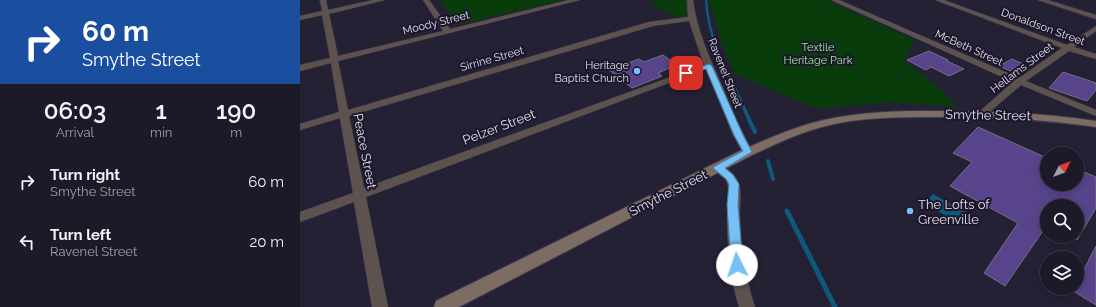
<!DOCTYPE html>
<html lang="en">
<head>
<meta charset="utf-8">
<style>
  body { margin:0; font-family:Raleway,sans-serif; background:#292634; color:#f1f3f6; height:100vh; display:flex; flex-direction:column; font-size:15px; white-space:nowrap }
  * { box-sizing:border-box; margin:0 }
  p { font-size:13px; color:#a0a0a8 }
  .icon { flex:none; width:22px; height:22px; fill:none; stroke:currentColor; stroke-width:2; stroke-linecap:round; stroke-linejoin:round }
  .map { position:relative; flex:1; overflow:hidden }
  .sheet { display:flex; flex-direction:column; background:#1c1928; width:300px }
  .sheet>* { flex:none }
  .hud { background:#1a4fa0; color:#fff; overflow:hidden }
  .needle { width:26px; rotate:48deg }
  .controls { position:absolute; left:740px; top:147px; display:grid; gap:8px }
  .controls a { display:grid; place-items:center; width:44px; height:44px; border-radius:50%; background:#1c1928; box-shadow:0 2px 10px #0003,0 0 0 1px #3a3845; font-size:20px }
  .pin { position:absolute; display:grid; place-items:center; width:34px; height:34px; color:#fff; margin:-17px; border-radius:8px; box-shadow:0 2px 6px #0006 }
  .me { position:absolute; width:44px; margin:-22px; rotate:356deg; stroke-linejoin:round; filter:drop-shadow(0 0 3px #0008) }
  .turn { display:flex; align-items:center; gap:14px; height:84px; padding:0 16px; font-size:18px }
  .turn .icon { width:52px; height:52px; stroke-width:2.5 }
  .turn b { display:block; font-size:28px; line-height:34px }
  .eta { display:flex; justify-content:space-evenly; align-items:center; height:68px; text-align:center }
  .eta b { font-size:24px; font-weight:600; line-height:28px }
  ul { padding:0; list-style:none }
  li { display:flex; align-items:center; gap:12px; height:60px; padding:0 16px }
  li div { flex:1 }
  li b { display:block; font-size:15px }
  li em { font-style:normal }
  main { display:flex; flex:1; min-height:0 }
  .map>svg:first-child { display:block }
  .green { fill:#083d0b }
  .water { fill:#0e5a7e }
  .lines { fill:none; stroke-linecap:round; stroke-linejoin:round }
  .stream-far3 { stroke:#0e5a7e; stroke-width:2.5 }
  .stream-far2 { stroke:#0e5a7e; stroke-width:3.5 }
  .stream-far1 { stroke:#0e5a7e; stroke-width:4 }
  .stream { stroke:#0e5a7e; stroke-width:5 }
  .building { fill:#58448b; stroke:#746f87 }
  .street-casing { stroke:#3f3b4e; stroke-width:1 }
  .secondary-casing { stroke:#3f3b4e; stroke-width:2 }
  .street { fill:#5d524d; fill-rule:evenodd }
  .secondary { fill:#7d6c63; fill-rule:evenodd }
  .route { fill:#75c0f6; stroke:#4c7da0 }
  .poi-dot { fill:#75c0f6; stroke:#1c172b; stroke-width:1.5 }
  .labels { text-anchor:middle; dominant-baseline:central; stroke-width:4; stroke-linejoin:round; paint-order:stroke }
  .far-street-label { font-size:11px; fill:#e0ddeb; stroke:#1c172b }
  .far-park-label { font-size:11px; fill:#9aee98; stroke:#1c172b }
  .far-poi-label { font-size:11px; fill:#e0ddeb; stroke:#1c172b; text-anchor:end }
  .street-label { font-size:13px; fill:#e0ddeb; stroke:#1c172b }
  .poi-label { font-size:13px; fill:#e0ddeb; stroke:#1c172b; text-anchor:start }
</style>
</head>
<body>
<main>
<section class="sheet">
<div class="hud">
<div class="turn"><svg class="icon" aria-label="right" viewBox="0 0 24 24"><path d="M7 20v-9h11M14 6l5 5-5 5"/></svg><div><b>60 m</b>Smythe Street</div></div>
</div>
<div class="eta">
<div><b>06:03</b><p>Arrival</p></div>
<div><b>1</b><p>min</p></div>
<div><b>190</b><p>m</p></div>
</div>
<ul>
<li><svg class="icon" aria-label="right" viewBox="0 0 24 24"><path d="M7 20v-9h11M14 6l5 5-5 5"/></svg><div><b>Turn right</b><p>Smythe Street</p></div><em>60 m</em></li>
<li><svg class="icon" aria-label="left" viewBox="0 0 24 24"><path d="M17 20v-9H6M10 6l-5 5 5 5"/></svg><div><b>Turn left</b><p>Ravenel Street</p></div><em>20 m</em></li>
</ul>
</section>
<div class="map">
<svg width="796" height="307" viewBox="0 0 796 307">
  <rect width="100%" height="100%" fill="#252135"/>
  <path class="green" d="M138,0h125l-102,24z
    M357,0h38l-13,19 -31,-14z
    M409,0h117l89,40 -12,21 37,27 17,19 -64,-5 -76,7 -82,-35 -13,-28z"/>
  <path class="water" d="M633,194l36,20 -9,10 -36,-21z"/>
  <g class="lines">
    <path class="stream-far3" d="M406,0c1,19 6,37 13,54"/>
    <path class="stream-far2" d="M418,53l32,68"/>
    <path class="stream-far1" d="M449,120l6,12
      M468,161l5,18"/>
    <path class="stream" d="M487,211l48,96"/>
  </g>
  <path class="building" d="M629,51l19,9 -1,1 17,8 -15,7 -18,-9 -5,3 -19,-10z
    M363,55l14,10 -19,8 4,3 -30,12 -23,-18 30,-11 5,3z
    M712,59l14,6 -13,7 -14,-6z
    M763,72l33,11v7l-9,11 -38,-13z
    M678,127l69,31v26h30v-15l19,8v31l-19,32v-34h-30v19l-42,61 -21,-13 34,-50 -68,-37 22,-24 -19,-9z
    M796,246v59l-23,-14 2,-3h2v-5z"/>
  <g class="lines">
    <g class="street-casing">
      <path id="street" d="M20,0h6l2,10 45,-10h12l-56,14 9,42 105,-25 -20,-31h6l21,29 119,-29h11l-242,61 10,49 301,-88 39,-5 -1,-17h6c4,31 17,59 30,88 9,22 18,43 30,64l-1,3h-8l-11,-20 -27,-66 -340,128 22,110h-16l-18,-105 -54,20v-10l53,-19 -13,-75 -40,12v-6l39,-12 -8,-49 -31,8v-6l30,-7 -8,-43 -22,5v-4l22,-5zM389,21l15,44 -340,123 -15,-72 304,-90z
        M531,0h8l180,78 43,-30 -127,-48h9l123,45 29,-19v5l-22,16 22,7v5l-27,-8 -43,30 70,29v6l-75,-31 -36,31h-6l-2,-2 2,-2 34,-30z
        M738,0h10l48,15v4z
        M418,164c9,3 19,11 21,21 3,9 0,24 1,34 1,30 5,59 15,88h-16c-9,-28 -11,-57 -12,-86 0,-9 3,-31 0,-38 -2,-7 -11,-9 -15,-15l2,-3z"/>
    </g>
    <g class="secondary-casing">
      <path id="secondary" d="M622,111c59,0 116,1 174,10v6c-54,-8 -107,-10 -161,-10 -36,0 -74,0 -109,9 -26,6 -50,18 -74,29l-293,152h-25l2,-6 308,-152c26,-11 53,-23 80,-29 32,-7 65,-9 98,-9z"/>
    </g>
    <use href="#street" class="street"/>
    <use href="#secondary" class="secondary"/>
  </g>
  <path class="route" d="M409,64l3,2 31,69 9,17 -27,16 8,7 6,9 -1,21 5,60 -2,3 -4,2 -4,-2 -2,-3 -4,-60 2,-21 -3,-5 -13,-11 2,-2 28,-15 -9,-16 -28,-66 -20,6 -4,-2z"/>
  <g class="poi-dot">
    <circle cx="337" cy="71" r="4"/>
    <circle cx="610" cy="211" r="4"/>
  </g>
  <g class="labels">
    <g class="far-street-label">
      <text transform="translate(136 23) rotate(-14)">Moody Street</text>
      <text transform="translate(743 27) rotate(20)">Donaldson Street</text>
      <text transform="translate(669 48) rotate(24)">McBeth Street</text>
      <text transform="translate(192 59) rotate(-16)">Sirrine Street</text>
      <text transform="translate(722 68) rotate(-37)">Hellams Street</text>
      <text transform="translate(425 73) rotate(68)">Ravenel Street</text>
    </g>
    <g class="far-park-label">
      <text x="518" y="47">Textile<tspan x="518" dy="13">Heritage Park</tspan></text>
    </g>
    <g class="far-poi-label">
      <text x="329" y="65">Heritage<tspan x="329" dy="13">Baptist Church</tspan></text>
    </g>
    <g class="street-label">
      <text transform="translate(688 115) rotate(1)">Smythe Street</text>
      <text transform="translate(199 127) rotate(-21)">Pelzer Street</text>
      <text transform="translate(65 151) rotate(79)">Peace Street</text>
      <text transform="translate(368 193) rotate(-27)">Smythe Street</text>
    </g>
    <g class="poi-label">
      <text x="618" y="204">The Lofts of<tspan x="618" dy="15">Greenville</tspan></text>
    </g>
  </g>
</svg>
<div class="controls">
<a><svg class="needle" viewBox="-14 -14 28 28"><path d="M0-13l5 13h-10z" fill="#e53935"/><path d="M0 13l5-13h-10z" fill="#a0a0a8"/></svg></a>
<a><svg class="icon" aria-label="search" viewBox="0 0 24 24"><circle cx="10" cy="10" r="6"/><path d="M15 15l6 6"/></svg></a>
<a><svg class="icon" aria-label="layers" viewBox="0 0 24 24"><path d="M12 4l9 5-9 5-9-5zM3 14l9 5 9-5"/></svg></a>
</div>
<div class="pin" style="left:386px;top:73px;background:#d93025"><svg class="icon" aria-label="arrive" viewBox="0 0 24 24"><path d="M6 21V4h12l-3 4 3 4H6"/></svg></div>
<svg class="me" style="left:437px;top:265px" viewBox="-20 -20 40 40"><circle r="19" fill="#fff"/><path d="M0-13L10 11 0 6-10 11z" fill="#75c0f6"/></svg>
</div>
</main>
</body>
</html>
